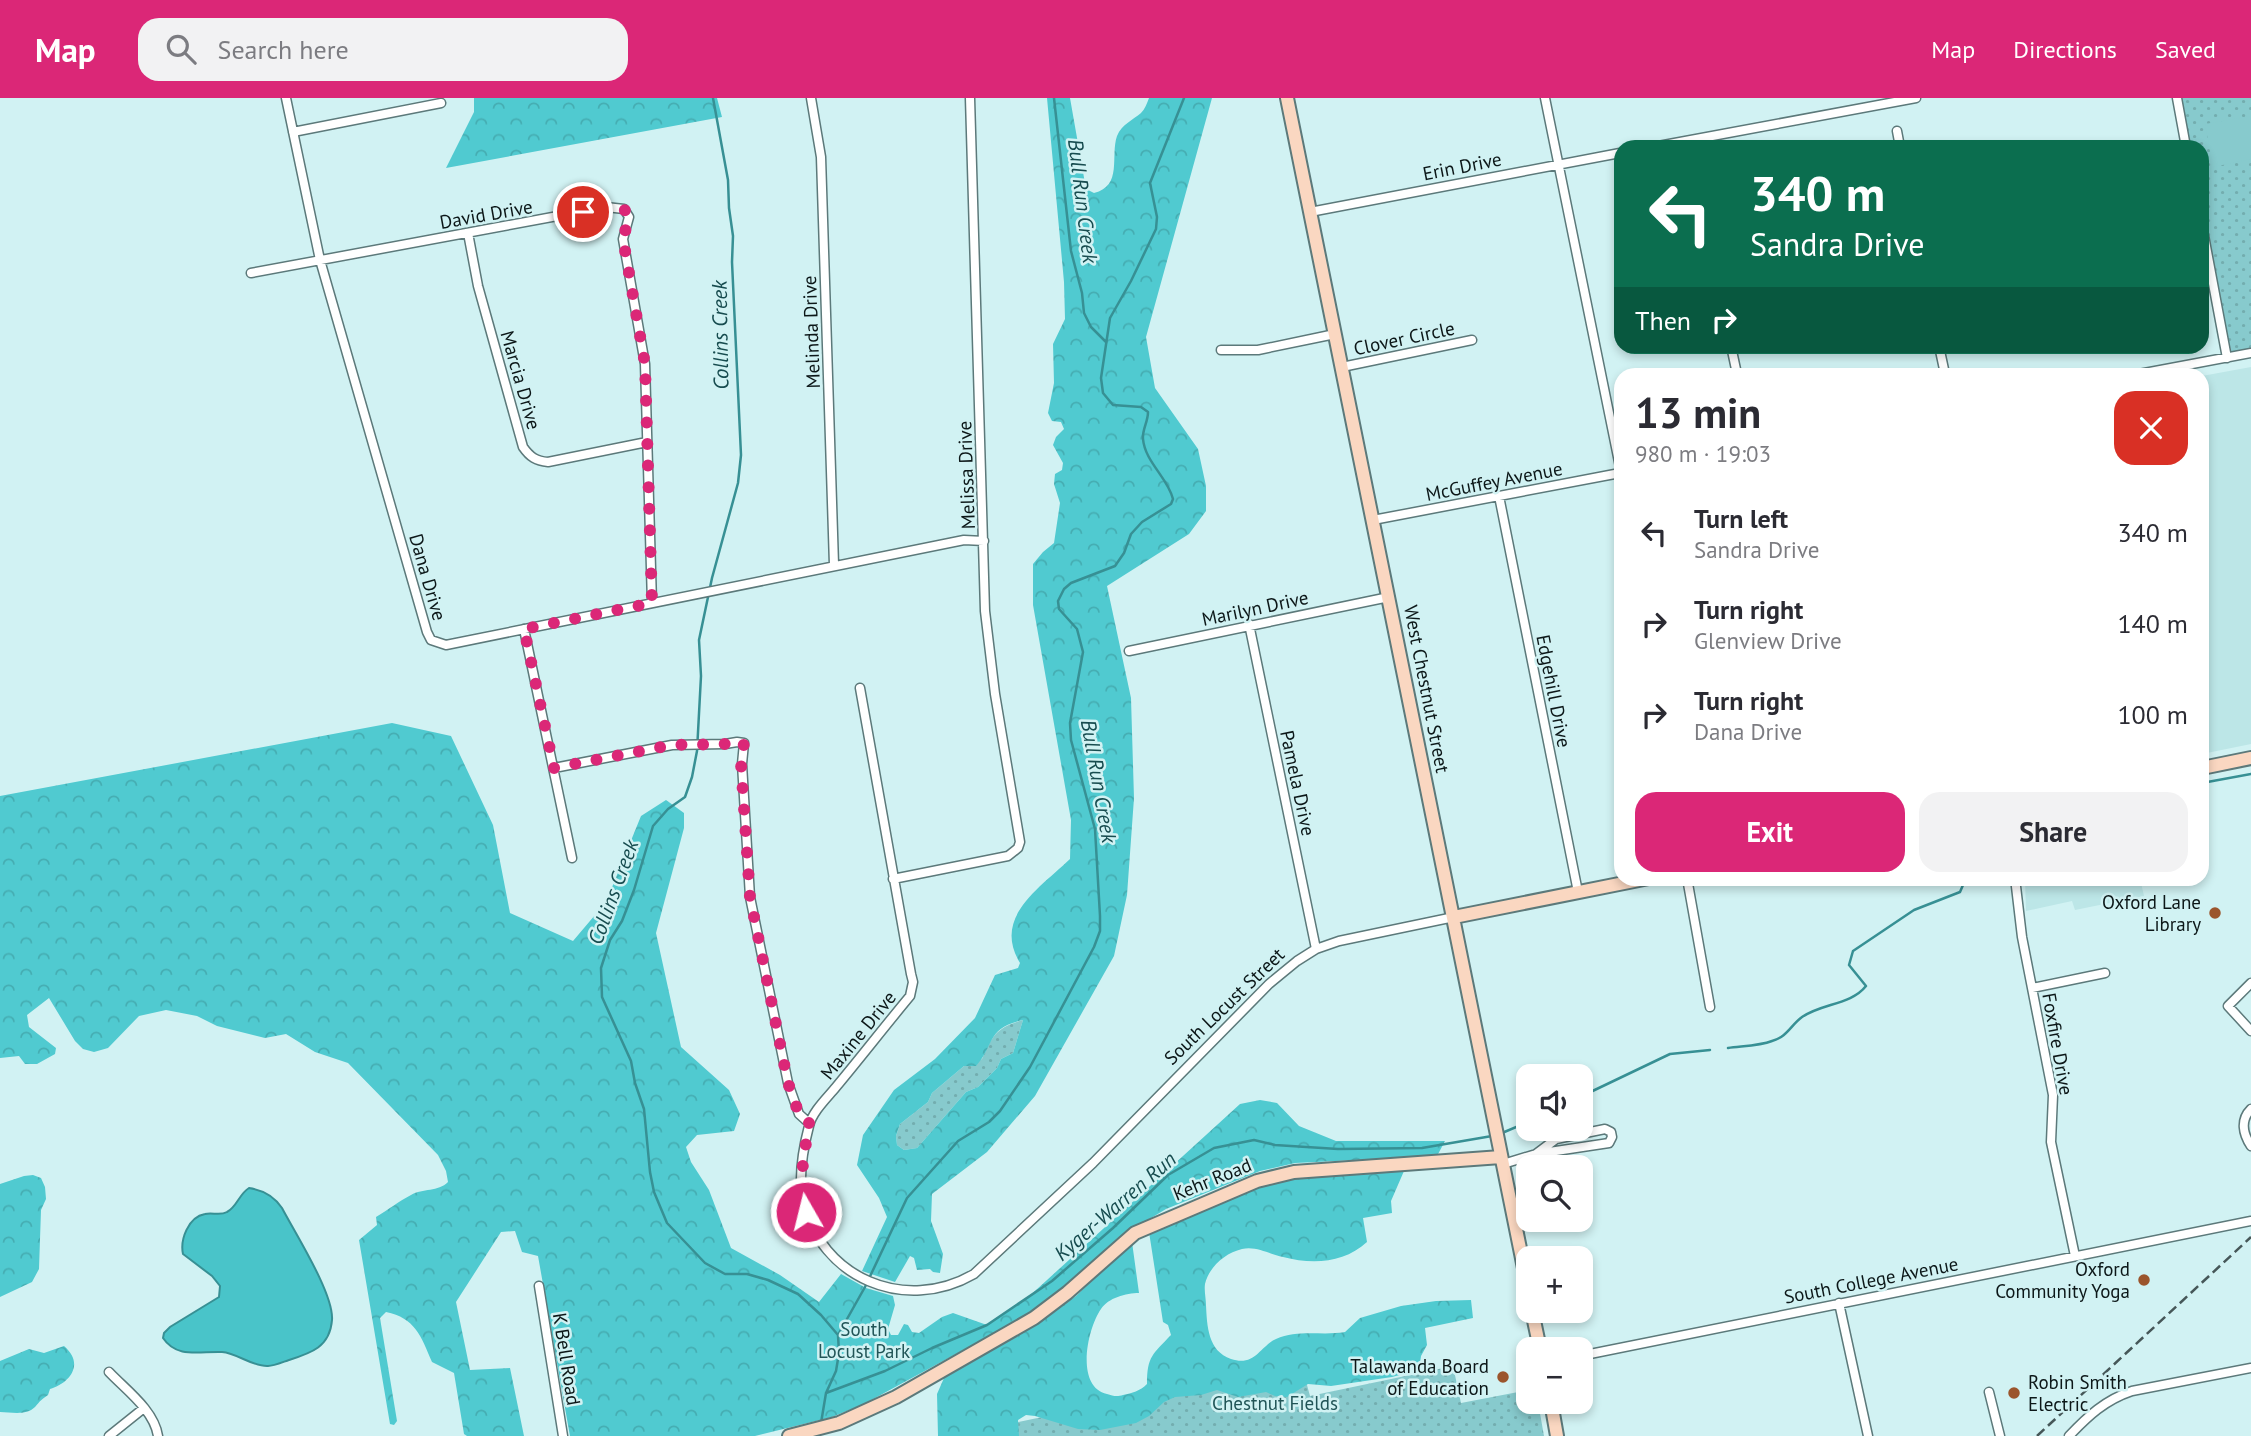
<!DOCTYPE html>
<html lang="en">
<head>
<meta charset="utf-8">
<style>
  body { margin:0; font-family:"PT Sans",sans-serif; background:#f2f2f3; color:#2b2b33; height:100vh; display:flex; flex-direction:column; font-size:26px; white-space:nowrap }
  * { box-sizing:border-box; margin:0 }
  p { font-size:23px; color:#7c7c81 }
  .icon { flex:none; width:38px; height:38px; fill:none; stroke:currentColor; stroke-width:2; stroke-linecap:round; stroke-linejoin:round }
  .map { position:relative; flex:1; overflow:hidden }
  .sheet { position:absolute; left:1614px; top:270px; width:595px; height:518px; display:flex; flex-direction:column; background:#fff; border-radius:21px; box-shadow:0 4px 10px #0003 }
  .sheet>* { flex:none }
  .hud { position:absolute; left:1614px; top:42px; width:595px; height:214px; border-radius:21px; box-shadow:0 4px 10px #0003; background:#0b6e4f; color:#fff; overflow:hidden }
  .controls { position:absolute; left:1516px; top:966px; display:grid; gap:14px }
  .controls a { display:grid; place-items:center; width:77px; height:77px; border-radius:14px; background:#fff; box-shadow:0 4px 10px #0003; font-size:35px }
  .pin { position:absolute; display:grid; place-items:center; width:60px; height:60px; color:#fff; margin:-30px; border:4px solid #fff; border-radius:50%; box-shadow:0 2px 7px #0007 }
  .me { position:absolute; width:77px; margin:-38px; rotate:352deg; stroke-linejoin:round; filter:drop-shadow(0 0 5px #0008) }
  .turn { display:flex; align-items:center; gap:24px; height:147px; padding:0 21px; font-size:32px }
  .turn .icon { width:91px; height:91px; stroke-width:2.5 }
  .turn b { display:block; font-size:49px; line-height:60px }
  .then { display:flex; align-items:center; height:66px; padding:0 21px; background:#0003; gap:14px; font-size:26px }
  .round { display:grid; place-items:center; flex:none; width:74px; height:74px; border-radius:21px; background:#f2f2f3 }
  .summary { display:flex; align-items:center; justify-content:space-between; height:119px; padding:0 21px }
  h1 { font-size:42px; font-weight:700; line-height:52px }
  .action { display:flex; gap:14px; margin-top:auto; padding:14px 21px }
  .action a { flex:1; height:80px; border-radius:21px; background:#db2777; color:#fff; font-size:28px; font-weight:700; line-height:80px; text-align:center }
  .action a+a { background:#f2f2f3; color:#2b2b33 }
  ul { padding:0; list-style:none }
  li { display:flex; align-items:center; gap:21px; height:91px; padding:0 21px }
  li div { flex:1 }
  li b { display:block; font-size:26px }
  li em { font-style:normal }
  header { display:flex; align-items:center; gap:42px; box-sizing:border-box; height:98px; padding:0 35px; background:#db2777; color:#fff }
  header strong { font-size:33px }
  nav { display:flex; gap:38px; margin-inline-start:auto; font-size:24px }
  .search { width:490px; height:63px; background:#f2f2f3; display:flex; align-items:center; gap:18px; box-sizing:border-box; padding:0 24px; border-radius:21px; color:#7c7c81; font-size:26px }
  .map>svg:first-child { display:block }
  .built { fill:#bce6e7 }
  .grass { fill:url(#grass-dots) }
  .forest { fill:url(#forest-crowns); fill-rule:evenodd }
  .pitch { fill:#87cacd }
  .water { fill:#49c4c9; stroke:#379094; stroke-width:2 }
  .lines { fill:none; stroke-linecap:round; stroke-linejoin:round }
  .stream { stroke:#379094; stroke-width:2.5 }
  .street-casing { stroke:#5c797a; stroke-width:11 }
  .secondary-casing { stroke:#5c797a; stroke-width:16 }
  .street { stroke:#fff; stroke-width:8 }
  .secondary { stroke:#fad7c1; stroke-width:12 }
  .rail { stroke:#465758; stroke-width:2.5; stroke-dasharray:10 5; stroke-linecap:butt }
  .route { stroke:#db2777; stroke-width:12; stroke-dasharray:0 21.6 }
  .poi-dot { fill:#9b552c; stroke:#d1f2f3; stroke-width:2.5 }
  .labels { text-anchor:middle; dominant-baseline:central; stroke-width:5; stroke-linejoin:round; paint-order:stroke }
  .street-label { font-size:19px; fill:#0c1718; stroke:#d1f2f3 }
  .poi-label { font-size:19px; fill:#0c1718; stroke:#d1f2f3; text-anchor:end }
  .park-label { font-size:19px; fill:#215557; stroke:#d1f2f3 }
  .water-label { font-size:21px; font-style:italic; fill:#174c4f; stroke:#d1f2f3 }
</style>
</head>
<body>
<header>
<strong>Map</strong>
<div class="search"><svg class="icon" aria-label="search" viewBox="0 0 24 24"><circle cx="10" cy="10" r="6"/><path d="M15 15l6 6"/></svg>Search here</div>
<nav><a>Map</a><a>Directions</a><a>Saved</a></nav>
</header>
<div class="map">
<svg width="2251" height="1338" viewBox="0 0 2251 1338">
  <defs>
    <pattern id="grass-dots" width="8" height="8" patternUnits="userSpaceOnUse" patternTransform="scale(1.75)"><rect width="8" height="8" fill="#87cacd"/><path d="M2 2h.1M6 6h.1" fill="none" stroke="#73adaf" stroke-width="1.8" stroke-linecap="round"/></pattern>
    <pattern id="forest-crowns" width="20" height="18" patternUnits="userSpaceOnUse" patternTransform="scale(1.75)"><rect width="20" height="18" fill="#50cad0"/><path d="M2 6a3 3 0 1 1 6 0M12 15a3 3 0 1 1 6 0" fill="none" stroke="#45adb2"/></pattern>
  </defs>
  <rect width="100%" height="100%" fill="#d1f2f3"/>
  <path class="built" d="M2251,269v377l-49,10v-378z
    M2140,780l4,18 -69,14 -3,-9 -46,10 -1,-32z"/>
  <path class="grass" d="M2177,0h74v255l-24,5 -25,-133v-78h-16z
    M1023,922l-10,33 -12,6 -4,9 -19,19 -12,5 -49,56 -13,2 -7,-5 -1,-9 4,-12 28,-22 4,-9 32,-27 18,-7c11,-24 14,-31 41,-39z
    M1301,1265l9,33 143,-30 8,37 67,-13v12h10l6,34h-538l-2,-11z"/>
  <path class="forest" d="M474,0h243l5,19 -276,51 28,-56z
    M1047,0h23l16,91 8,4c29,-7 16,-37 23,-57 5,-12 16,-16 24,-23 4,-4 6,-10 8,-15h63l-66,239 9,51 43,61 8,37v25l-17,23 -82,52 24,112 3,100 -7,97 -13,61 -79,140 -48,56 -55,42 -1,27 12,33 -3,19 -7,-1 -3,-3 -13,1 -3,-12 -4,-2 -15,26 -33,-11 25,-54 -8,-19 -22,-33 6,-30 31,-45 41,-31 40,-41 20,-43 23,-7 2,-5c-28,-46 20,-75 50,-104l1,-39 -38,-215v-41l10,-12 11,-9 6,-40 -6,-19 1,-10 7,-4 1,-7 -10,-18 3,-8 8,-8 -3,-7 -9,-1 -4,-8 6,-30 -1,-39 12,-25 -1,-37zM1023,922l-10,33 -12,6 -4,9 -19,19 -12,5 -49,56 -13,2 -7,-5 -1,-9 4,-12 28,-22 4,-9 32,-27h12c19,-21 10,-38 47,-46z
    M392,625l59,13 42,89 17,88 63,28 33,-39 35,-86 25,-16 18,13v15l-28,105 25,114 48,43 11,24 -6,17 -37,4 -11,12 5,15 18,28 22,58 49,27 39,27 22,-28 25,14 27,8 2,9 -7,24 3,6h7l6,-11 4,1 4,7 7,1 23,-16 11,-4 34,12 37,-24 216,-197 20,-4 17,3 22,23 37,15h109l-8,15 -142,7 -35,8 -94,38 -43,26 -55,52 -33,24 -171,93 -32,13 -77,19h-185l-32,-180 -16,-4 -7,-21 -14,1 -45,70 14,68 40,-2 14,68h-57l-3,-2 -10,-61 -22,-11c-11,-26 -17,-44 -46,-50l-6,6 17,103 -3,4 -4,-1 -31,-184 18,-15 -1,-8c12,-7 23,-16 35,-22 12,-7 27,-3 37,-13l-2,-11 -8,-16 -90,-92 -33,-11 -29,-18 -21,4 -48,-12 -20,-10 -31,-6 -27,6 -31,32 -14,4 -11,-3 -8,-8 -26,-43 -22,17 2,12 27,21 -1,6 -18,10h-12l-6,-8 -19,2v-262z
    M1404,1073l-13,30 1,12 -29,5 4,24c-23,21 -54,23 -84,15 -15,-3 -26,-11 -41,-8 -17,4 -33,18 -37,35 -1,6 1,15 1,21 1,21 2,46 25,54 24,8 29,-13 45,-20 22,-10 46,-3 69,-7l15,-14 41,-12 35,-5 35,-1 2,18 -48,10 2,17 -6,11 -2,14 -27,7 -61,9 -23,-2 -21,13 -12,-1 -9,-4 -28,5 -21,-7 -16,5 -26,2 -11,5 -15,14 -13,7 -36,7 -22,-1 -43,-13 -9,-1 -8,5 1,16h-81l-1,-42 7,-16 89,-52 43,-30 56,-54 7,51c-13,0 -31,5 -38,16 -14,20 -26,78 6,85 6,2 10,3 16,1 9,-2 17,-4 24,-11 0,-28 6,-30 24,-49l-3,-10 -5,-3 -14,-90c43,-18 86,-43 131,-52 41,-8 83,-8 124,-9z
    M33,1077l8,3 4,9 1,12 -5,11 -2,59 -7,13 -32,15v-113l24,-8z
    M64,1248c21,18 6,37 -14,43l-2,6c-6,4 -8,6 -13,12 -9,9 -24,5 -35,5v-51l29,-12 15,4z"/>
  <path class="pitch" d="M2251,18v43l-38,8 -8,-43z"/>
  <path class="water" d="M249,1090c14,2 25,8 33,20 13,25 52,86 50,112 -2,27 -21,33 -43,40 -6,2 -15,6 -21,6 -15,1 -31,-13 -46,-14 -22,-1 -45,7 -59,-14l1,-5 6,-6 49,-30 1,-11 -8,-10 -29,-22c-3,-14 5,-37 22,-40 7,-2 15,2 22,-2 10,-5 12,-18 22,-24z"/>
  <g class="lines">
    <path class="stream" d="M713,0l15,82 1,28 4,28 -1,26 9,193 -3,28 -26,95 -13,62 2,36 -4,75 -5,26 -7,20 -17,12 -15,17 -19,64 -12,31 -12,19 -9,28 1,29 29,64 4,22 9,26 6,63 4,20 13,31 38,40 20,11h22l21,6 30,14 23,21 17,20 1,18 -3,18 -10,22 -5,30
      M1054,0l17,153 11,42 2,20 7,14 15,15
      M2202,685l49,-9
      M1728,950c14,-2 31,-2 44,-7 15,-4 19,-16 30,-24 20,-14 49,-12 64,-31l-17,-21 4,-14 61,-41 46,-18 6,-14
      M1580,999l90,-43 40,-4
      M1502,1035l26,-11
      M838,1237l27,-48 42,-89 51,-57 31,-19 11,-11 30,-44 64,-120 6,-16v-15l-5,-87 -24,-89 -1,-17 13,-71 -6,-23 -18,-20 -1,-8 6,-12 7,-6 44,-17 9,-13 7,-19 11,-12 29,-18 2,-5c-5,-21 -28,-37 -30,-60 -1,-9 5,-17 5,-27l-7,-5 -28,-2 -10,-12 -2,-15 9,-60 21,-37 25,-52 1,-12 -7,-34 34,-85
      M826,1295l59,-22 47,-23 55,-23 65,-44 61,-53 55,-53 46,-27 40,-8 21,5 63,4 84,-1 70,-12"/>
    <g class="street-casing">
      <path id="street" d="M286,0l34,162 107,372 4,8 15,5 518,-105 20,1
        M811,0l10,59 13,408
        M1545,0l75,369
        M2177,0l9,49
        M1897,33l3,16
        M293,34l148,-29
        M1653,49l263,-49
        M1310,114l310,-59
        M2202,127l25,133
        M468,135l10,53 45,161c7,10 13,14 25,15l99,-20
        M251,175l355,-66 18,2 5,8 -6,22 22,125 7,239
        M1731,248l6,28
        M1939,248l6,28
        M1221,252h37l77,-16
        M1342,269l130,-27
        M2139,276l112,-21
        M1499,398l79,396
        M1373,422l247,-47
        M1249,526l67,325
        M524,531l48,229
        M1129,553l260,-54
        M860,590l51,286 2,8 -3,14c-25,30 -49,61 -74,91 -9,11 -24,25 -27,39 -6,23 -11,51 -6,74 17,78 102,114 171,74l119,-111 176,-179 28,-23 19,-12 23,-8 115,-24
        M554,670l118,-23 53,-1 12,-2 7,1 -2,21 8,133 38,186 11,31 10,9
        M1687,780l23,129
        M2015,780l7,59 31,158 -2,47 24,114
        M893,781l115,-23 10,-8 2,-6 -25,-148 -10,-83 -15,-513
        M2251,885l-23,23 23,25
        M2032,890l73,-15
        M2251,1011c-11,11 -8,25 0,37
        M1503,1066l33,-10 73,-11 3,-6 -1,-5 -6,-3 -49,10 -20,15
        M539,1188l24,150
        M1839,1205l29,133
        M1580,1258l671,-135
        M109,1274c17,18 45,38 49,64
        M1989,1294l11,44
        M109,1338l35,-28
        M2069,1338c19,-20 36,-36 63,-45l119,-23"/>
    </g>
    <g class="secondary-casing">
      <path id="secondary" d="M1287,0l241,1190
        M2202,670l49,-10
        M1454,819l195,-39
        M1532,1213l8,38
        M1551,1304l6,34
        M789,1338l50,-13 57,-26 138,-79 33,-25 68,-60 122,-52 37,-9 207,-15"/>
    </g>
    <use href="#street" class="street"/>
    <use href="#secondary" class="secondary"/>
    <path class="rail" d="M2037,1338l214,-199"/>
  </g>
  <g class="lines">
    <path class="route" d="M583,114l24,-5 17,2 5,8 -6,22 22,125 7,239 -128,26 30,139 118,-23 53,-1 12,-2 7,1 -3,21 9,133 38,186 11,31 10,9c-4,31 -12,58 -3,89"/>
  </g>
  <g class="poi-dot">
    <circle cx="2215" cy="815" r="7"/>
    <circle cx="2144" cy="1182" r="7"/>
    <circle cx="1503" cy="1279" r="7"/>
    <circle cx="2014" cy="1295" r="7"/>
  </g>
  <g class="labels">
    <g class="street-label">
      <text transform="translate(1462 68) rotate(-11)">Erin Drive</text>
      <text transform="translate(486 116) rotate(-10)">David Drive</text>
      <text transform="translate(811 234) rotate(-92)">Melinda Drive</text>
      <text transform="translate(1404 240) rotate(-12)">Clover Circle</text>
      <text transform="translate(521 282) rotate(74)">Marcia Drive</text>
      <text transform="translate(966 377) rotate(-92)">Melissa Drive</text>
      <text transform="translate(1494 383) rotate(-11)">McGuffey Avenue</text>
      <text transform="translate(428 479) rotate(74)">Dana Drive</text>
      <text transform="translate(1255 510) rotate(-12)">Marilyn Drive</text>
      <text transform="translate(1427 591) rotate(79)">West Chestnut Street</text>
      <text transform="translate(1554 593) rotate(79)">Edgehill Drive</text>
      <text transform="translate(1298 685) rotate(78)">Pamela Drive</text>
      <text transform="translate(1224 908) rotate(-44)">South Locust Street</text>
      <text transform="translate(858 937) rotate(-51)">Maxine Drive</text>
      <text transform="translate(2058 946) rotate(80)">Foxfire Drive</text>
      <text transform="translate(1212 1081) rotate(-22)">Kehr Road</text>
      <text transform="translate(1871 1182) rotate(-11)">South College Avenue</text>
      <text transform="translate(567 1261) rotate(81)">K Bell Road</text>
    </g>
    <g class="poi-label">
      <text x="2201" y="804">Oxford Lane<tspan x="2201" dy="22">Library</tspan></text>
      <text x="2130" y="1171">Oxford<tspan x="2130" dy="22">Community Yoga</tspan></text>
      <text x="1489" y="1268">Talawanda Board<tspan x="1489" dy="22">of Education</tspan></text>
      <text x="2028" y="1284" text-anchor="start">Robin Smith<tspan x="2028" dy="22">Electric</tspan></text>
    </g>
    <g class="park-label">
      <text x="864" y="1231">South<tspan x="864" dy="22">Locust Park</tspan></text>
      <text x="1275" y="1305">Chestnut Fields</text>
    </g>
    <g class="water-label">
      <text transform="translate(1083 103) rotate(83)">Bull Run Creek</text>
      <text transform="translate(720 237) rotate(-91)">Collins Creek</text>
      <text transform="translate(1099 683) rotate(80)">Bull Run Creek</text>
      <text transform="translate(613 794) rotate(-70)">Collins Creek</text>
      <text transform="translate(1115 1108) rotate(-41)">Kyger-Warren Run</text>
    </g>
  </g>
</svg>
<div class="controls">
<a><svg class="icon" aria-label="sound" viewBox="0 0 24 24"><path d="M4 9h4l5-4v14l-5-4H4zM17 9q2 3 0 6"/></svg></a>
<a><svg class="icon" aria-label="search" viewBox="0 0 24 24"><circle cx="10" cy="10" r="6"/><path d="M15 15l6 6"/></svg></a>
<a>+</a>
<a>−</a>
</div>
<div class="pin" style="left:583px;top:114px;background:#d93025"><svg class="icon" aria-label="arrive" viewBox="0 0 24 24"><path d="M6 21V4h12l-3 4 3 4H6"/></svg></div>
<svg class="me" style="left:806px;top:1114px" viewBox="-20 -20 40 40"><circle r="17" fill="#db2777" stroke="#fff" stroke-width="3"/><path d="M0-11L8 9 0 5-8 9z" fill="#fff"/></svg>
<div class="hud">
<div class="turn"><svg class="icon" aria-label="left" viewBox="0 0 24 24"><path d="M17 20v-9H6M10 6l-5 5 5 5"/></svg><div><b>340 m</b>Sandra Drive</div></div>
<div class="then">Then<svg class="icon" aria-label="right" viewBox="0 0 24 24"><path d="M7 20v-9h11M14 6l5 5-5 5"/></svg></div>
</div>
<section class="sheet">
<div class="summary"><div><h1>13 min</h1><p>980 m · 19:03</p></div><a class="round" style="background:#d93025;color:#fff"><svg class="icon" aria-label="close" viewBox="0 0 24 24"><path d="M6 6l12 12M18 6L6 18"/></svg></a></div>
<ul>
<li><svg class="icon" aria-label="left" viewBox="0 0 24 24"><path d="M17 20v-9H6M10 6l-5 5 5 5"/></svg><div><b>Turn left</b><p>Sandra Drive</p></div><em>340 m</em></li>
<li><svg class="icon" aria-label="right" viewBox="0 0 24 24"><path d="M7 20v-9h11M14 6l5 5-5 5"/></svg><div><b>Turn right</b><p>Glenview Drive</p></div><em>140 m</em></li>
<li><svg class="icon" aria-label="right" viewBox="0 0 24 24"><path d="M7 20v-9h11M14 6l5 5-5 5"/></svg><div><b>Turn right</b><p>Dana Drive</p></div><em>100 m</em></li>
</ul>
<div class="action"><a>Exit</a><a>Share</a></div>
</section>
</div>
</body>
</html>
